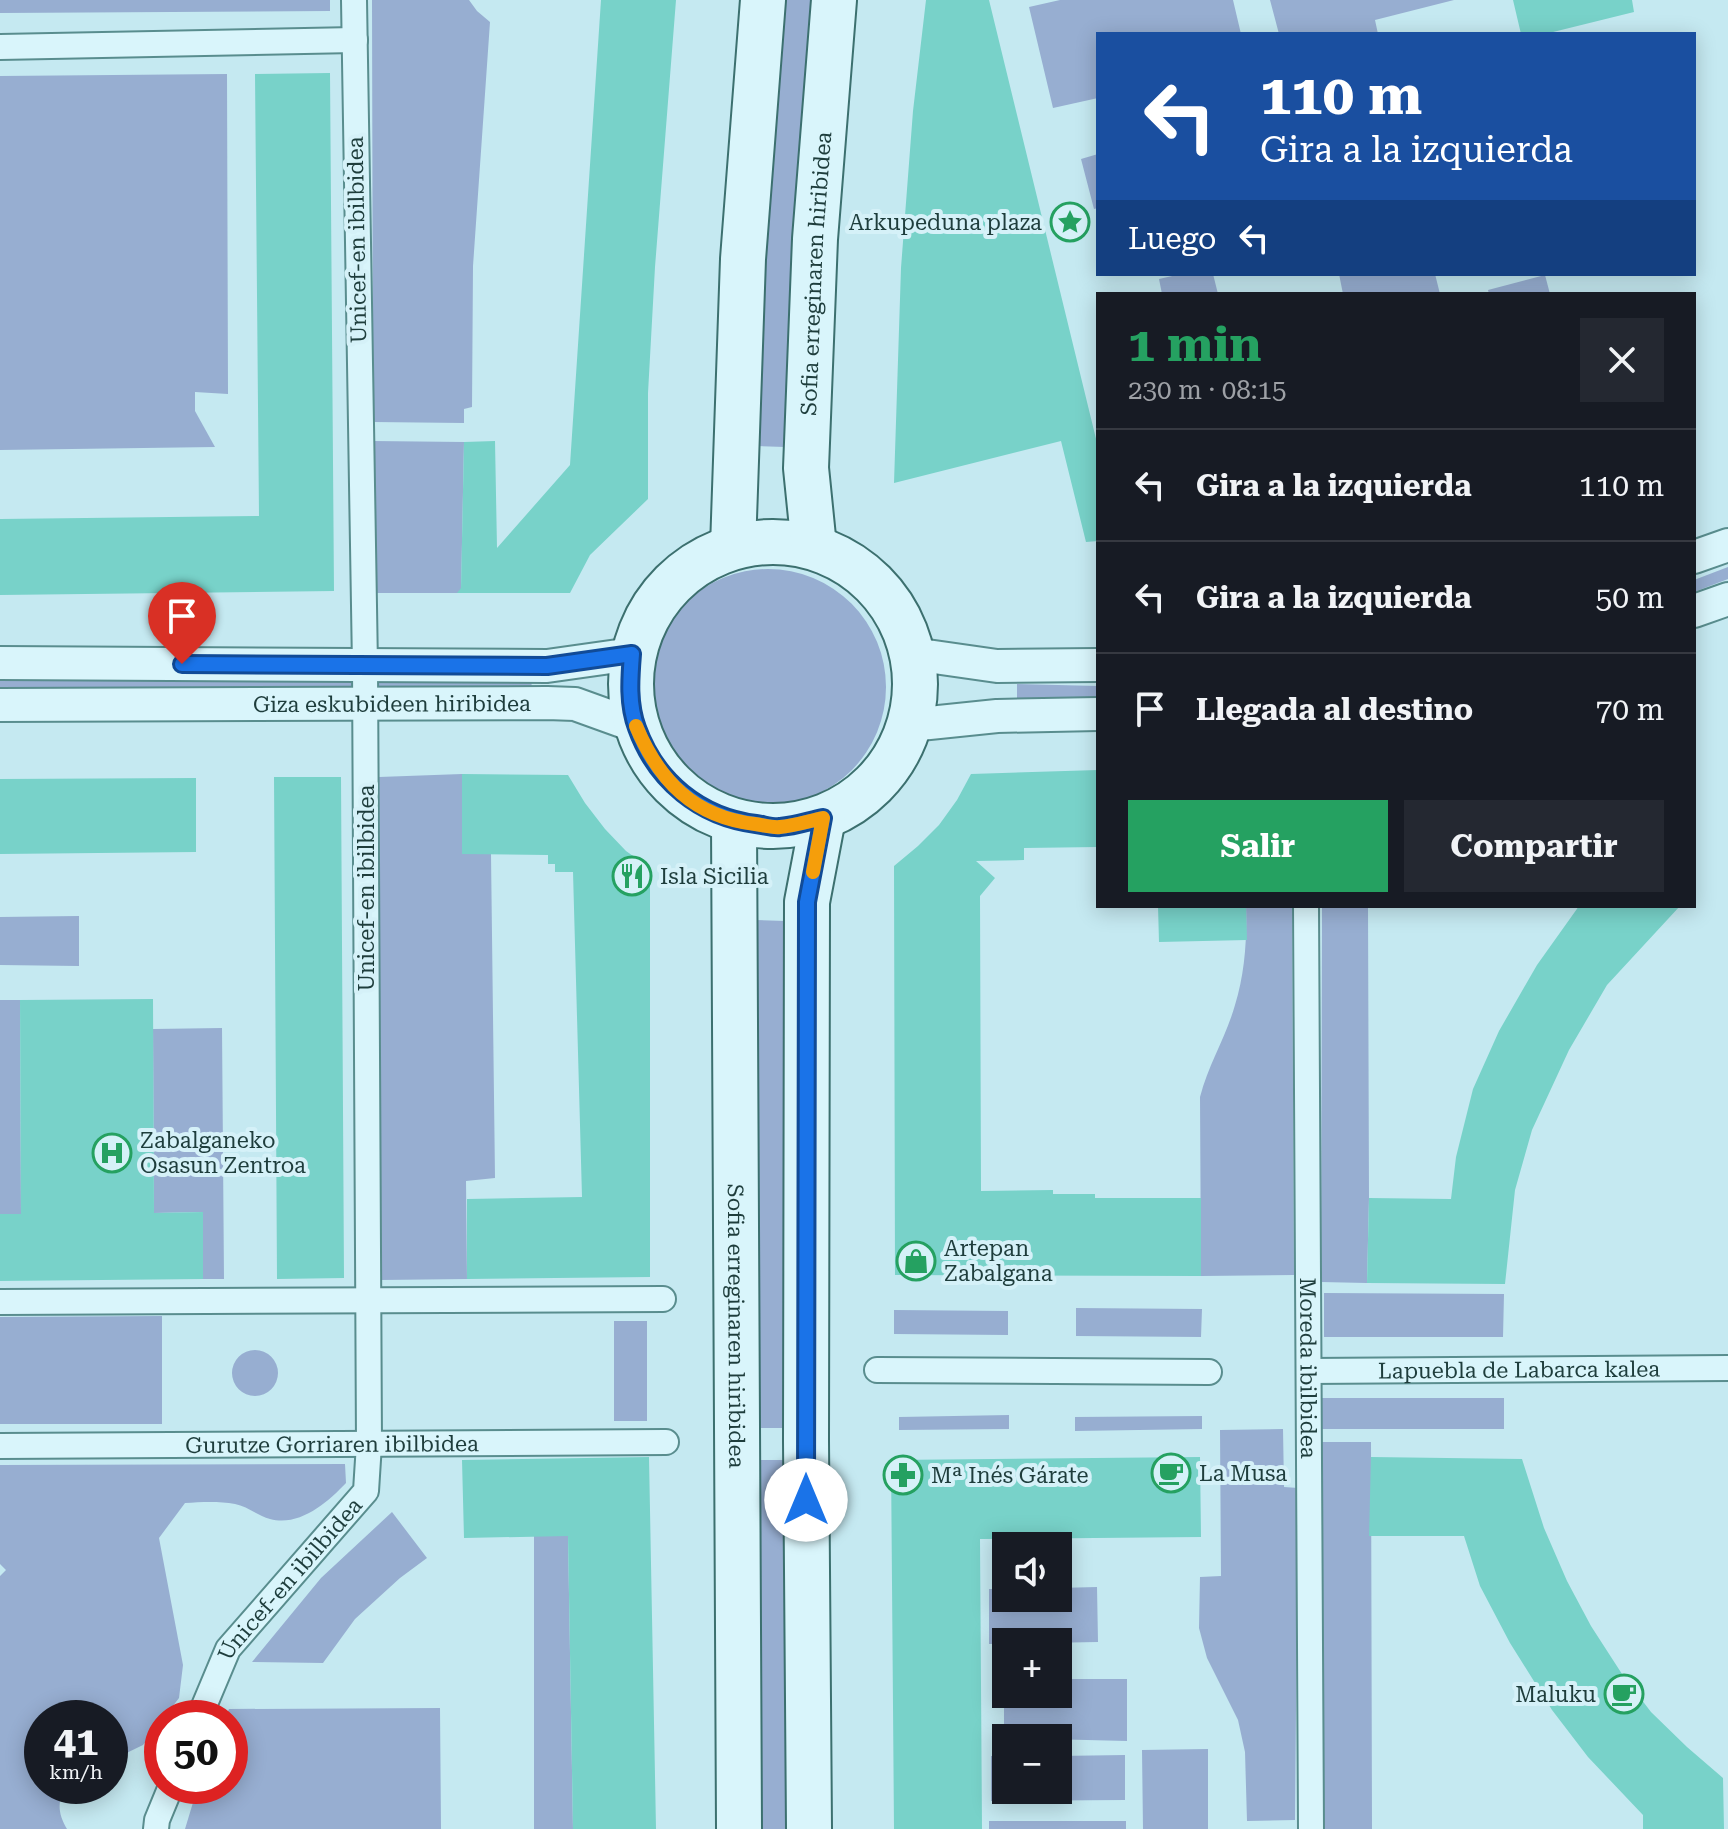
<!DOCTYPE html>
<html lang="es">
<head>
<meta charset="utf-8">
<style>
  body { margin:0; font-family:"Roboto Serif",serif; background:#242831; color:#f1f3f6; height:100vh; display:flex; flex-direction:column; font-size:30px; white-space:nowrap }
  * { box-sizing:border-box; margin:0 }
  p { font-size:26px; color:#9ea1a6 }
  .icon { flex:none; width:44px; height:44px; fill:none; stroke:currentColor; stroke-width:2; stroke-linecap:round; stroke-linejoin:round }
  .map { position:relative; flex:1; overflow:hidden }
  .panel { position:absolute; left:1096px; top:292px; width:600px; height:616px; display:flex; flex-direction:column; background:#171b24; border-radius:0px; box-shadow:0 4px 20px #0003 }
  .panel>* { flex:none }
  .hud { position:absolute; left:1096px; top:32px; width:600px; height:244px; border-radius:0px; box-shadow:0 4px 20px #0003; background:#1a4fa0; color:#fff; overflow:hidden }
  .buttons { position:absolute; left:992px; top:1532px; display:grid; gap:16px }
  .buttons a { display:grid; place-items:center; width:80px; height:80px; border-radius:0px; background:#171b24; box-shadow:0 4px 20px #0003; font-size:40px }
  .speed { position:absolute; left:24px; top:1700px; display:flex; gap:16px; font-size:40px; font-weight:700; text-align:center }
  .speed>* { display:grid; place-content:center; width:104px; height:104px; border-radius:50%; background:#171b24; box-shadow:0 4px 20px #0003; line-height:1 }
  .speed small { font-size:20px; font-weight:400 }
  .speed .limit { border:12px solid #d22; background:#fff; color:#111 }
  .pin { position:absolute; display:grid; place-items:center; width:68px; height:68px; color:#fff; margin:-82px -34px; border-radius:50% 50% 50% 0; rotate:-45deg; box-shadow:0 0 8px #0007 }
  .pin .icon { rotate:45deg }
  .me { position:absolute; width:88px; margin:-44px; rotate:0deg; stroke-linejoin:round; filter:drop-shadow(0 0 6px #0008) }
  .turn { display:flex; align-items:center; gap:28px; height:168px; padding:0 32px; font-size:36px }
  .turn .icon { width:104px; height:104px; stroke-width:2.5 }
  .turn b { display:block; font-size:56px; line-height:68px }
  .then { display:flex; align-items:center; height:76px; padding:0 32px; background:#0003; gap:16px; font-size:30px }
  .round { display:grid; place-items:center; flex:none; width:84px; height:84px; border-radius:0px; background:#242831 }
  .summary { display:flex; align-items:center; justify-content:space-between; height:136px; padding:0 32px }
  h1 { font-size:48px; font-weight:700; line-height:60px; color:#25a161 }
  .button { display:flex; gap:16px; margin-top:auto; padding:16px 32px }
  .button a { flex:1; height:92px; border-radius:0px; background:#25a161; color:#fff; font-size:32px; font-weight:700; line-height:92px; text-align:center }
  .button a+a { background:#242831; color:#f1f3f6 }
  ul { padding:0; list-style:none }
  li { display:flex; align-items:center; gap:24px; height:112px; padding:0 32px; border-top:2px solid #363941 }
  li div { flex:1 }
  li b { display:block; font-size:30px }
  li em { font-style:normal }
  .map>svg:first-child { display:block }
  .green { fill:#97aed1 }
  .building { fill:#78d2c9 }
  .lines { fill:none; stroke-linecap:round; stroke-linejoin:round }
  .pedestrian-casing { stroke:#598d8e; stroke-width:28 }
  .minor-casing { stroke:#598d8e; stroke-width:36 }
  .secondary-casing { stroke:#3c706f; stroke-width:48 }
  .pedestrian { stroke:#d9f5fb; stroke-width:24 }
  .minor { stroke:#d9f5fb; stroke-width:32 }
  .secondary { stroke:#d9f5fb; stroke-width:44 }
  .route-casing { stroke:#114b97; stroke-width:20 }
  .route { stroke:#1a73e8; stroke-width:14 }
  .slow { stroke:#f59e0b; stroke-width:14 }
  .labels { text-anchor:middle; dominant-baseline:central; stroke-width:8; stroke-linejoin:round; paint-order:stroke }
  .poi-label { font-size:22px; fill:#1e3d3c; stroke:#d5f1f8; text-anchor:start }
  .street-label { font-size:22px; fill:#1e3d3c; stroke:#d5f1f8 }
</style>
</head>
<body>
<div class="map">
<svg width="1728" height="1829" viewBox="0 0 1728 1829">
  <rect width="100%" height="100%" fill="#c5e9f1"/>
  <path class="green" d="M0,0h330v11l-330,2z
    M372,0h97l8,11 13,11 -17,244 -1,141 -8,2v14l-91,-1z
    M781,0h32l-28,447 -29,-1 13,-262z
    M1060,0h173l8,34h-143v64l-45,10 -24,-101z
    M1270,0h184l-79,20 3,14h-99z
    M227,74l1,320 -33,-2v19l20,36 -215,3v-374z
    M1098,154v54l-4,1 -13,-50z
    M1181,274h32l5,20h-56l-3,-15z
    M1339,274h96l5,20h-97z
    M1545,275l5,19h-61l-1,-4z
    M372,441l92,1 -3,151h-87z
    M1728,567v12l-34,13v-12z
    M650 687a118 118 0 1 1 236 0a118 118 0 1 1-236 0Z
    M531,677l1,13 -532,6v-16z
    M1017,684l81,2v18l-81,-3z
    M462,774l29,80 4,324 -29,3 1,98 -86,1 -2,-503z
    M1246,906h46l2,369 -93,1 -1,-179c9,-34 26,-60 35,-92 10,-32 12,-66 11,-99z
    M1322,906h46l1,292 -2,85 -46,-1z
    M79,916v50l-79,-1v-48z
    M756,920l29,1 2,507h-30z
    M0,1000h20l1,214h-21z
    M222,1028l2,251h-21v-67l-49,1 -1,-184z
    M1324,1293l180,1 -1,43h-179z
    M1076,1308l126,1 -1,28 -125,-1z
    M894,1310l114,1v24l-114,-1z
    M162,1316v108h-162v-107z
    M614,1321h33v100h-33z
    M232 1373a23 23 0 1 1 46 0a23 23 0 1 1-46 0Z
    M1322,1398h182v31h-182z
    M1009,1415v14l-110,1v-13z
    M1202,1416v13l-127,2v-14z
    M1283,1429l1,58 14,1 -3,332 -48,1 -2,-69 -7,-32 -31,-62 -8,-30 1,-51 21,-1 -1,-146z
    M1321,1442h50l1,387h-48z
    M757,1460h29l3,369h-30z
    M345,1464l1,19c-19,20 -47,44 -76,36 -12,-3 -23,-13 -35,-15 -16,-3 -34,-2 -50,-1l-26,35 24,127 -4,33 -36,47 -33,16v-43h-68v68h23c-8,16 -7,28 2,43h-67v-253l6,-6 -6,-6v-99z
    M392,1512l35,46 -27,20 -45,41 -32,44 -71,-1 69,-84z
    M534,1536h34l5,293h-39z
    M1097,1587l1,55 -109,2v-55h17v9h52v-10z
    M1004,1679h2v15h52v-15h69v62l-121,-3 -2,3z
    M440,1708l1,121h-256l13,-43h32v-68h-5l4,-9z
    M1208,1749v80h-65l-1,-79z
    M1125,1755v45l-134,1v-45h15v34h52v-34z
    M989,1821h137v8h-137z"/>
  <path class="building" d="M601,0h75l-21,267 -7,126v106l-58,56 -20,38h-113l4,-5 3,-146 31,-1 2,107 73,-83z
    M926,0h63l109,447v94l-12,1 -25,-101 -167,42 7,-215 12,-157z
    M1513,0h119l2,12 -89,22h-24z
    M330,73l4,518 -334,4v-76l259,-3 -4,-442z
    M1098,770v77l-74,1v12l-48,1 19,17 -15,18 1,295 72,-1v4h42v4h106v78l-306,-1 -1,-409 24,-20 21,-21 18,-25 14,-26z
    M462,774l106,1 17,28 20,26 21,22 24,17v409l-183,2v-80l115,-2 -9,-325h-18v-8h-7v-9l-86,-1z
    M274,777h67l3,501 -67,1z
    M196,778v74l-196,2v-75z
    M1158,906h88l1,34 -88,2z
    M1579,906h101l-73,79 -38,65 -37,80 -17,60 -10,94 -138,-1 2,-85 82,1 5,-42 17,-68 26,-58 38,-66z
    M153,999l1,214 49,-1v67l-203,2v-67h21l-1,-214z
    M649,1457l7,372h-83l-5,-293 -104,2 -2,-78z
    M1200,1457l1,80 -221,2 2,290h-88l-3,-369z
    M1371,1457l151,2 22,69 23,53 24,45 31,48 29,38 36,35 36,31 1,51h-81v-14l-55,-58 -36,-47 -42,-67 -30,-57 -16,-50h-95z"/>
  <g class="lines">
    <g class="pedestrian-casing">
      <g id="pedestrian">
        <path d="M0,47l355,-7"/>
        <path id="s1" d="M1306,906l5,923"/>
        <path d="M0,1302l663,-3"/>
        <path d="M877,1370l332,2"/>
        <path id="s2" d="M1309,1371l419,-3"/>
        <path id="s3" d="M0,1446l666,-4"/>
        <path id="s4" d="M199,1718l29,-69 138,-158 3,-47 -4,-778 -11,-666"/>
        <path d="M156,1829l1,-9 14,-34"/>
      </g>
    </g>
    <g class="minor-casing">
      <g id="minor">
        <path d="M1694,557l34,-12"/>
        <path d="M1694,611l34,-12"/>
        <path d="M913,654l84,12 101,-1"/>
        <path d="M0,663l547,3 85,-12"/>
        <path id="s5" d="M0,705l547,-2 28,1 61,22"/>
        <path d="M910,725l87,-9 101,-2"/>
      </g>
    </g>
    <g class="secondary-casing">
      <g id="secondary">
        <circle cx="773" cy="684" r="142"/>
        <path d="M733,547l10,-288 20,-259"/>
        <path id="s6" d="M814,547l-8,-79 9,-229 19,-239"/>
        <path id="s7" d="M734,822l5,1007"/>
        <path d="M809,1829l-3,-388 1,-539 16,-84"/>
      </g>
    </g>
    <use href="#pedestrian" class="pedestrian"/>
    <use href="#minor" class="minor"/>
    <use href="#secondary" class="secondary"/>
  </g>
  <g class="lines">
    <g class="route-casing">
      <path id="route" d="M182,664l365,2 85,-12c-2,25 -4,50 5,74 19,53 63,89 119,96 8,1 17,4 24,3 15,-1 29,-6 43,-9l-16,84 -1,598"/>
    </g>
    <use href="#route" class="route"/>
    <path class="slow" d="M636,726c23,55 58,91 119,98 8,1 17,4 25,3 14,-1 29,-6 43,-9l-10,54"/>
  </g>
  <defs>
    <g id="sight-ring" transform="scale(2)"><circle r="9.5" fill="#d5f1f8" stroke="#25a161" stroke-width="1.5"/><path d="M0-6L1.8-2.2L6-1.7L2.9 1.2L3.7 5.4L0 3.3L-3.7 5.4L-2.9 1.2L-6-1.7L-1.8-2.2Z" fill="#25a161"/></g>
    <g id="restaurant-ring" transform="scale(2)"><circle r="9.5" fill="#d5f1f8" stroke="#25a161" stroke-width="1.5"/><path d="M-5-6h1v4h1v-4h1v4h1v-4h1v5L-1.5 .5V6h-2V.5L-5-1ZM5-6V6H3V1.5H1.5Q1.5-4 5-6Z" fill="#25a161"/></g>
    <g id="hospital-ring" transform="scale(2)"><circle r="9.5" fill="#d5f1f8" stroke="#25a161" stroke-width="1.5"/><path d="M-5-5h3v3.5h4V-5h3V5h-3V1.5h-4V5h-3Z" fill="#25a161"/></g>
    <g id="shop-ring" transform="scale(2)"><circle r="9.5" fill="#d5f1f8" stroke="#25a161" stroke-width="1.5"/><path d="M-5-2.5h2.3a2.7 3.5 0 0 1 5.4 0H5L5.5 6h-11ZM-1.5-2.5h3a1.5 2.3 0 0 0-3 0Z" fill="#25a161"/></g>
    <g id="cafe-ring" transform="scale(2)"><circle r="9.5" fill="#d5f1f8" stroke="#25a161" stroke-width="1.5"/><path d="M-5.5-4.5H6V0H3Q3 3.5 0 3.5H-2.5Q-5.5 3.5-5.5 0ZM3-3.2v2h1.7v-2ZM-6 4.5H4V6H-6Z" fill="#25a161"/></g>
    <g id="pharmacy-ring" transform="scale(2)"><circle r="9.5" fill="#d5f1f8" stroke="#25a161" stroke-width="1.5"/><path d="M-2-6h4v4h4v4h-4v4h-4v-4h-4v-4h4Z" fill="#25a161"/></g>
  </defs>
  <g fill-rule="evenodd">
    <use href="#sight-ring" x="1070" y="222"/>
    <use href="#restaurant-ring" x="632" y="876"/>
    <use href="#hospital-ring" x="112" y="1153"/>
    <use href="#shop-ring" x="916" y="1261"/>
    <use href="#cafe-ring" x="1171" y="1473"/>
    <use href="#pharmacy-ring" x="903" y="1475"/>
    <use href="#cafe-ring" x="1624" y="1694"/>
  </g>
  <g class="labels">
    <g class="poi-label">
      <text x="1042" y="222" text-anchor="end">Arkupeduna plaza</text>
      <text x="660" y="876">Isla Sicilia</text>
      <text x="140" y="1140">Zabalganeko<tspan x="140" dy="25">Osasun Zentroa</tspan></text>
      <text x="944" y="1248">Artepan<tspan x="944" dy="25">Zabalgana</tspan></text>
      <text x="1199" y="1473">La Musa</text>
      <text x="931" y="1475">Mª Inés Gárate</text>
      <text x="1596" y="1694" text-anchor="end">Maluku</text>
    </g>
    <g class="street-label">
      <text transform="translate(357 240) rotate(-91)">Unicef-en ibilbidea</text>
      <text stroke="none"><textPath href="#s6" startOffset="274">Sofia erreginaren hiribidea</textPath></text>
      <text stroke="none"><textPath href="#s5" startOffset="392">Giza eskubideen hiribidea</textPath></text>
      <text transform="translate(366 888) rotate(-90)">Unicef-en ibilbidea</text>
      <text stroke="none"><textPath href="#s7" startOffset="504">Sofia erreginaren hiribidea</textPath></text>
      <text stroke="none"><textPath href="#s1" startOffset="462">Moreda ibilbidea</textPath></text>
      <text stroke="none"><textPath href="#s2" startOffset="210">Lapuebla de Labarca kalea</textPath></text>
      <text stroke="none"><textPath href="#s3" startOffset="332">Gurutze Gorriaren ibilbidea</textPath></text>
      <text stroke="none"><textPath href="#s4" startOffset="168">Unicef-en ibilbidea</textPath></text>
    </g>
  </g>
</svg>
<div class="buttons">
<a><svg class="icon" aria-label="sound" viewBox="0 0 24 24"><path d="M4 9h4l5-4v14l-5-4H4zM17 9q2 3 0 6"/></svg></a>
<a>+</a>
<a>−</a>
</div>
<div class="speed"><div>41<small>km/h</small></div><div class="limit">50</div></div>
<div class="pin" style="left:182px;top:664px;background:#d93025"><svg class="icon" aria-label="arrive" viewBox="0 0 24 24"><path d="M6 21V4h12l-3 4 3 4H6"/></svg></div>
<svg class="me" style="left:806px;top:1500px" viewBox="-20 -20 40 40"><circle r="19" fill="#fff"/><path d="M0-13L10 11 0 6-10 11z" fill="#1a73e8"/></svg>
<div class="hud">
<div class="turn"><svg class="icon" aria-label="left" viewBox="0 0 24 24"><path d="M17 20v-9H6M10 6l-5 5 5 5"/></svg><div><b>110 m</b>Gira a la izquierda</div></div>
<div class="then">Luego<svg class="icon" aria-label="left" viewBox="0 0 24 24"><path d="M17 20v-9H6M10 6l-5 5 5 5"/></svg></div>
</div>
<section class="panel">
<div class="summary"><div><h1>1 min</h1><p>230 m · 08:15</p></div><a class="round"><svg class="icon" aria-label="close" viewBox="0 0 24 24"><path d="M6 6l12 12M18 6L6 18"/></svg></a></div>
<ul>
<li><svg class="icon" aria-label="left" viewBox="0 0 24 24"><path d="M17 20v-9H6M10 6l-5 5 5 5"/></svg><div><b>Gira a la izquierda</b></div><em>110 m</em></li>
<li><svg class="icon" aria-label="left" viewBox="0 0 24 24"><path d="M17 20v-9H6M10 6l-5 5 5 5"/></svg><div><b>Gira a la izquierda</b></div><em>50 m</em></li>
<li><svg class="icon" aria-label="arrive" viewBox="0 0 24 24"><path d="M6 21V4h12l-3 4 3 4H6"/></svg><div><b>Llegada al destino</b></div><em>70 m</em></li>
</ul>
<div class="button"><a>Salir</a><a>Compartir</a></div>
</section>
</div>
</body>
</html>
